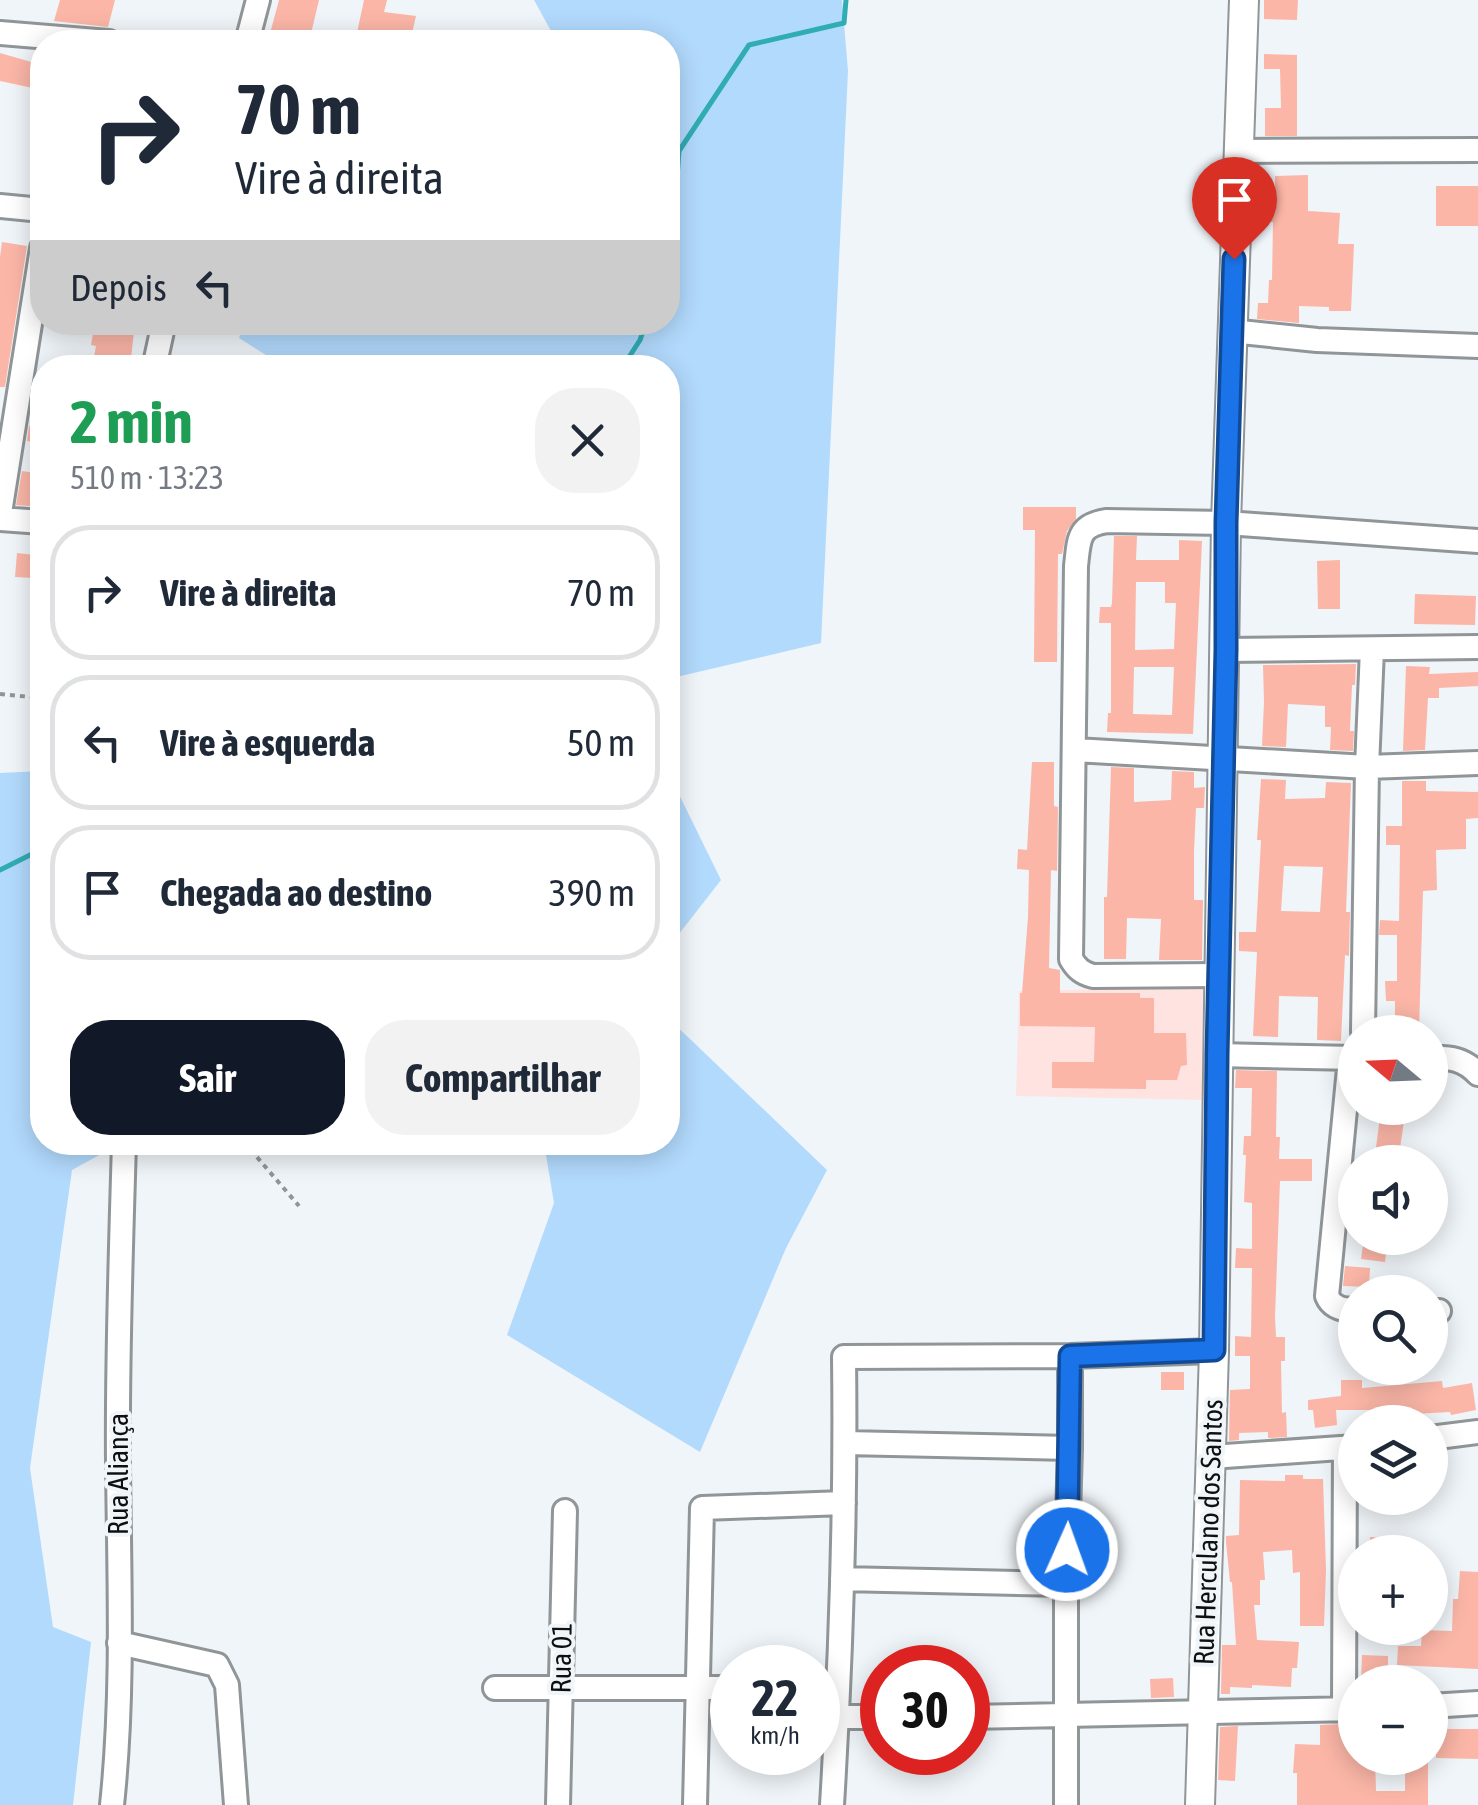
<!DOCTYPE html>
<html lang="pt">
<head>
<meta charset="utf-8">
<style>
  body { margin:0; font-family:"Asap Condensed",sans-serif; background:#f2f2f3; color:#1f2937; height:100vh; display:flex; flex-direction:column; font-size:38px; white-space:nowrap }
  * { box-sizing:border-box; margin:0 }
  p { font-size:32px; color:#747a83 }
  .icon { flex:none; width:55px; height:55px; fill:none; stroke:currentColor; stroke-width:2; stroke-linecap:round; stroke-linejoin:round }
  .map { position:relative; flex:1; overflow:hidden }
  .panel { position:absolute; left:30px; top:355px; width:650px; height:800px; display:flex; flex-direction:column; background:#fff; border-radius:40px; box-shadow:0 5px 25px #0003 }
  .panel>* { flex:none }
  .banner { position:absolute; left:30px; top:30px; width:650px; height:305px; border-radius:40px; box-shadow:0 5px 25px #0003; background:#fff; color:#1f2937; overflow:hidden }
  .needle { width:65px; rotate:289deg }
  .tools { position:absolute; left:1338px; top:1015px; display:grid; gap:20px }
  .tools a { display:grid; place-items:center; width:110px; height:110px; border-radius:50%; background:#fff; box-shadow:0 5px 25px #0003; font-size:50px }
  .speed { position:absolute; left:710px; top:1645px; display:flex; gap:20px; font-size:50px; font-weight:700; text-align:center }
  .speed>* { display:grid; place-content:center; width:130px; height:130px; border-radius:50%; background:#fff; box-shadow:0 5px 25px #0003; line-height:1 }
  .speed small { font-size:25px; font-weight:400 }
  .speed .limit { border:15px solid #d22; background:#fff; color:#111 }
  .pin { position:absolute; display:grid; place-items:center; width:85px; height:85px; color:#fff; margin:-102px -42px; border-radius:50% 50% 50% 0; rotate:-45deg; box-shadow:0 0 10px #0007 }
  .pin .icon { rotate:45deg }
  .me { position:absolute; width:110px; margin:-55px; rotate:2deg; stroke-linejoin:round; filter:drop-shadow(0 0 8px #0008) }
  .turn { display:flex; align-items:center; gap:35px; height:210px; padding:0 40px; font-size:45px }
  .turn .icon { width:130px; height:130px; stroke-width:2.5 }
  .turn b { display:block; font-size:70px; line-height:85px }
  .then { display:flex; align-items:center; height:95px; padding:0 40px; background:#0003; gap:20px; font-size:38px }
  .round { display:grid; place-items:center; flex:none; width:105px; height:105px; border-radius:40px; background:#f2f2f3 }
  .headline { display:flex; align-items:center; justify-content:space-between; height:170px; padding:0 40px }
  h1 { font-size:60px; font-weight:700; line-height:75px; color:#1e9e55 }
  .button { display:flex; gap:20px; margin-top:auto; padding:20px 40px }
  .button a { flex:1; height:115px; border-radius:40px; background:#111827; color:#fff; font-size:40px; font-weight:700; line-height:115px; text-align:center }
  .button a+a { background:#f2f2f3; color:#1f2937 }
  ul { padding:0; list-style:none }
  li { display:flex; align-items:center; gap:30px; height:135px; margin:0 20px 15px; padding:0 20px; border:5px solid #e0e1e3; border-radius:40px }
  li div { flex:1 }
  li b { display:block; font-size:38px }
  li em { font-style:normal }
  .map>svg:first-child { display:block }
  .education { fill:#fee3e1 }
  .green { fill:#b2dafd }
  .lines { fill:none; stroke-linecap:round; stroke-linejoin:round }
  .stream { stroke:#30adb2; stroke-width:5 }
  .building { fill:#fbb6a7; fill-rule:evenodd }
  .minor-casing { stroke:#909598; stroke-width:28 }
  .tertiary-casing { stroke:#909598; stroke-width:32 }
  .path { stroke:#919598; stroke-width:4; stroke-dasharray:5 5; stroke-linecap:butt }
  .minor { stroke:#fff; stroke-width:22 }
  .tertiary { stroke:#fff; stroke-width:28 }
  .route-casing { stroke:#114b97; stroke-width:25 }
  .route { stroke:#1a73e8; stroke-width:18 }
  .labels { text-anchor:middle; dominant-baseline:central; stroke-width:8; stroke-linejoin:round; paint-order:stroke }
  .street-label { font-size:28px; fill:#0d0f10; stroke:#f0f5f9 }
</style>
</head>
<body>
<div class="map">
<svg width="1478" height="1805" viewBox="0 0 1478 1805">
  <rect width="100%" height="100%" fill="#f0f5f9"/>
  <path class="education" d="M1211,987l-3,113 -192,-4 3,-105z"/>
  <path class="green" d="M534,0h308l6,71 -27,572 -153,36v-311l-383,-1 -46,-29 5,-16h424v-280h-111z
    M42,771v371l61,1v10l-31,17 -42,298 23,159 38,15 -18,163h-73v-1032z
    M668,772l53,108 -53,68z
    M668,1018l159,152 -41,78 -86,204 -193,-117 47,-132 -10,-60 124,-1z"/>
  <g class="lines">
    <path class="stream" d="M668,264l3,-9 8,-104 70,-106 95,-22 2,-23
      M622,368l18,-28 6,-18
      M0,870l42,-21"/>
  </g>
  <path class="building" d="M60,0h55l-7,27 -54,-6z
    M279,0h40l-10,42 -41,-1z
    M364,0h23l-3,12 32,4 -6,26h-55z
    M1264,0h34l-1,20 -33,-1z
    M0,53l42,12v25l-42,-9z
    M1264,54l33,1v81h-32v-28h16l-1,-39h-16z
    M1308,175v36l32,2 -2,31h16l-3,67h-22v-4l-30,-1v17l-42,-4 1,-16h10l1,-23h3l1,-58h-4v-22h6v-24z
    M1436,186h42v40h-42z
    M2,242l25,4 -22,141h-5v-130z
    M95,322h40l-5,46h-38l4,-22 -5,-1z
    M29,426l13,1v16l-15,-2z
    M22,471l20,3v33l-26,-2z
    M1023,507h53v12l-9,12 -5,23h-4l-1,108h-23l1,-132h-12z
    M1114,536h23l-1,24h43v-20l23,1 -9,193 -86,-2 1,-19h3v-90h-12l1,-16h11l1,-4zM1136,582h29v21h11l-2,46 -39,1zM1134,667h40l-2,48 -39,-1z
    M17,553l18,2 -2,23 -18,-1z
    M1340,560v49h-22l-1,-48z
    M1415,594l61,2 -1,29 -61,-1z
    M1356,664l-1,21h-3l-2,46h4l-1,20 -23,-1 1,-23h-6v-21l-37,-2 -2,43 -24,-1 2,-44 -1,-37z
    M1406,666l24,1 -1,7 49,-2v14l-39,2v10h-11l-3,52 -22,1z
    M1032,762h22v44l4,1 -1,64 -6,-1 -2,98 11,2v23h80v5h14v35h32l1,32 -6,1 -4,14h-31v9l-94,-1v-26h42l1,-35 -75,-1v-33h2l6,-76 1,-47 -12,-1 1,-20 9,1z
    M1111,767l23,1v34l37,-2 1,-29 22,1v16l11,-1 -1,21h-8l-2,44v48h9l-1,60h-43l2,-41 -34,-1 -1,41h-22v-62h3z
    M1261,779l25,1 -1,19 40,-1 1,-16 25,1 -5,129h4l-1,44 -4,-1 -4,86 -24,-1 1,-43 -39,-1 -1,41 -25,-1 4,-84 -18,-1v-19h17l5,-92h-4zM1284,866l39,1 -3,45 -39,-1z
    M1402,781h24v10l52,1v26l-12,1v30l-30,1 1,40 -14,1 -4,141h-24v-31h-9l-1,-20h12v-46h-18l1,-15 19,1 1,-76h-14v-19h16z
    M1236,1070l41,1 -1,66h4l-1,22h33v22h-32l-5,136 1,20h9v24h-4l1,52 4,-1 1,25 -19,1v-6l-29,1v7l-10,1 1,-51 20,-1v-33h-15v-20l16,1 1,-69h-17l1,-20 16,1v-46l-8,-1 2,-47h-3l1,-19h7l1,-48h-17z
    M1381,1110l24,4 -7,48h-24z
    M1364,1238h24l-3,24 -24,-3z
    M1345,1266l25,2 -1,19 -26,-1z
    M1161,1372h23v18h-23z
    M1341,1380h21v8l80,-7 1,7 29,-5 4,27 -25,5 -1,-3 -54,3 1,7h-24l-1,-12h-36l1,15 -22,3 -2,-18h-5v-10l33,-4z
    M1285,1475h18v4h20l3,91 -2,56h-24v-54l-7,1 -1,-23 -29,2 2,28h-5v25h-6l3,35 42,2 -2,26h-5l-1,19 -39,-2v3l-22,-1v7h-9l1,-49h14l-4,-63h-2l-4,-40v-6l13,-1 1,-55 45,1z
    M1370,1537l26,1 -1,14h-25z
    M1460,1571l18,1v97l-81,-4 1,-19h23l1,-16 30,1 1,-32h5z
    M1362,1655l26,1v26h-27z
    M1173,1678l1,19 -23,1 -1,-19z
    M1341,1724l4,1v2h10v31h20l1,33h29v-33h23v47h-131v-32h-4l2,-29 25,1v-20z
    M1238,1726l-3,55 -17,-1 2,-53z
    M1436,1729h42v30l-42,-1z"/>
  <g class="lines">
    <g class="minor-casing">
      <path id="minor" d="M0,33l109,9
        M247,42l11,-42
        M1240,151l238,-1
        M0,206l42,4
        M1231,331l86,9 161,6
        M154,368l10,-46
        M0,513l42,-265
        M0,519l42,3
        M1226,650l252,-3
        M1075,750l292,17 111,-4
        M1219,975l-126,1c-11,-3 -16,-7 -22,-17l5,-393c3,-25 1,-41 31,-45l119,2 252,18
        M1363,1032l4,-265 5,-118
        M1217,1055l138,3
        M1350,1058l-23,238c5,12 16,14 28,14
        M1430,1058c20,-1 34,1 48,16
        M1430,1311h9
        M1430,1438l48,-6
        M845,1443l225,5
        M1211,1457l144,-10
        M842,1579l224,5
        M119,1643l98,22 10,20 9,120
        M495,1688h237
        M1430,1706l48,-3
        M1344,1710l1,-262
        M838,1717h44
        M968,1717l387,-8
        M112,1805c12,-113 7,-229 6,-343 -1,-106 3,-213 6,-320
        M558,1805l7,-294
        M695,1805l7,-297 142,-5
        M832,1805c9,-149 14,-298 12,-448l226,-1 144,-5
        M1066,1805v-221l4,-136v-92"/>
    </g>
    <g class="tertiary-casing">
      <path id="tertiary" d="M1200,1805l14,-454 12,-828 18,-523"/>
    </g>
    <path class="path" d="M0,694l42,4
      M244,1142l55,64"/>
    <use href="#minor" class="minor"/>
    <use href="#tertiary" class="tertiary"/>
  </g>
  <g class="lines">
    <g class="route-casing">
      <path id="route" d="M1067,1550l3,-194 144,-6 3,-295 9,-405v-127l8,-264"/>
    </g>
    <use href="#route" class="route"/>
  </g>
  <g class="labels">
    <g class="street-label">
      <text transform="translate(118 1474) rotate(-90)">Rua Aliança</text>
      <text transform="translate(1208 1532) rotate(-88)">Rua Herculano dos Santos</text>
      <text transform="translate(561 1658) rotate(-89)">Rua 01</text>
    </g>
  </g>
</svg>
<div class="tools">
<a><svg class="needle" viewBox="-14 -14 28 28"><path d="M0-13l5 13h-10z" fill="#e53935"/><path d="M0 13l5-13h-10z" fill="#747a83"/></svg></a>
<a><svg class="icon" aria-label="sound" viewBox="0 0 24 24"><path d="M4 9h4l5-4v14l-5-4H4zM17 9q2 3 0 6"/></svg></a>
<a><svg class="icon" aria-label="search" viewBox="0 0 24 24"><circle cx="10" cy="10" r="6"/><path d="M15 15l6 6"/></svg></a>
<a><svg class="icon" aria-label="layers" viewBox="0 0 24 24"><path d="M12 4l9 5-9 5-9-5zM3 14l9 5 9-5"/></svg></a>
<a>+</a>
<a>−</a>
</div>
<div class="speed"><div>22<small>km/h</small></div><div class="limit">30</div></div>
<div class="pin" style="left:1234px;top:259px;background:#d93025"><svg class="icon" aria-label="arrive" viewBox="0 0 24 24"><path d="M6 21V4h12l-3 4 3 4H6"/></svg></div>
<svg class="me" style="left:1067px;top:1550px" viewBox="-20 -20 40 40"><circle r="17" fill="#1a73e8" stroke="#fff" stroke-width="3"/><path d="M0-11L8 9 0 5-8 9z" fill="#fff"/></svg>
<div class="banner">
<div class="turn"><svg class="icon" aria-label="right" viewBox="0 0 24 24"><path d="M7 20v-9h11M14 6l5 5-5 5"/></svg><div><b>70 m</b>Vire à direita</div></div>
<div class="then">Depois<svg class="icon" aria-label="left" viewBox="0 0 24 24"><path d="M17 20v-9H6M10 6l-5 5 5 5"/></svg></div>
</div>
<section class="panel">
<div class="headline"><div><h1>2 min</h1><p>510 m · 13:23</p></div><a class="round"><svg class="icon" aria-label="close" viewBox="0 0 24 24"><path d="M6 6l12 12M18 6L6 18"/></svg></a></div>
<ul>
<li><svg class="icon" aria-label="right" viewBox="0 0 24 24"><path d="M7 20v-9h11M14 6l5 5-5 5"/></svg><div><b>Vire à direita</b></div><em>70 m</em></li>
<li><svg class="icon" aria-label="left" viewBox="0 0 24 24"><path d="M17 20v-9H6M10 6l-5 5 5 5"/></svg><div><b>Vire à esquerda</b></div><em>50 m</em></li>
<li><svg class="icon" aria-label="arrive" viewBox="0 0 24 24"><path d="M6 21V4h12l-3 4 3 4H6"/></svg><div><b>Chegada ao destino</b></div><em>390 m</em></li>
</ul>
<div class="button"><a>Sair</a><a>Compartilhar</a></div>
</section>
</div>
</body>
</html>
